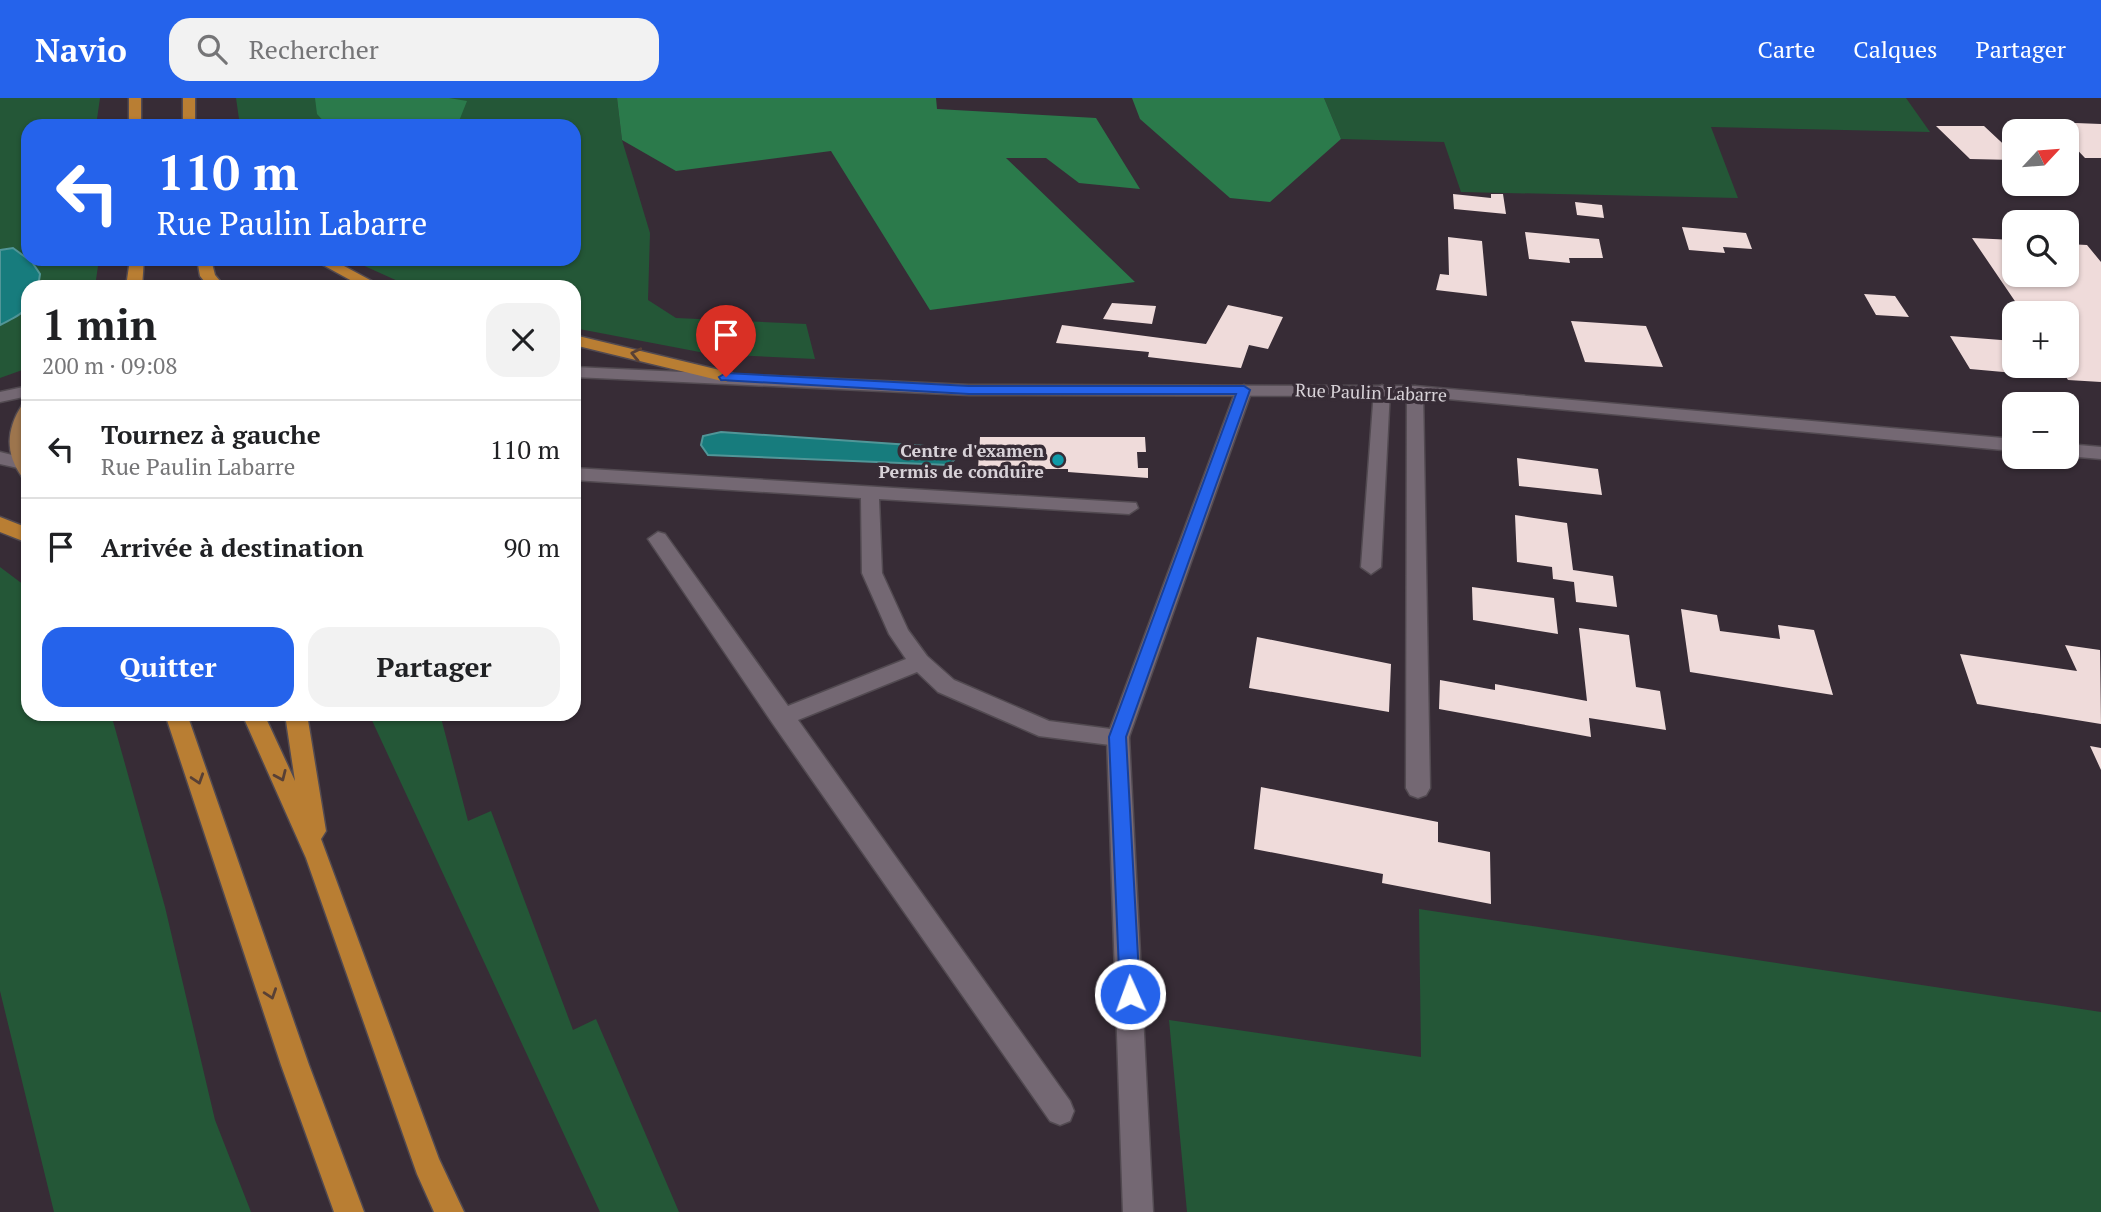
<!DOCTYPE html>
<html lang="fr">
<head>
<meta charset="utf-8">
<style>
  body { margin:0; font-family:"PT Serif",serif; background:#f2f2f2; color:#202124; height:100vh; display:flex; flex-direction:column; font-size:26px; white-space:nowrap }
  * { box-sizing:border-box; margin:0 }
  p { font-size:23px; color:#757577 }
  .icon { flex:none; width:38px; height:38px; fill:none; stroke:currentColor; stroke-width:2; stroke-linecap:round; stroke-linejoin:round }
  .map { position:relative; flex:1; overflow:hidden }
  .panel { position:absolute; left:21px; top:182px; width:560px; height:441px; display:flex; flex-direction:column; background:#fff; border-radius:21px; box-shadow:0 2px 5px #0004 }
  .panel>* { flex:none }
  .banner { position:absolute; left:21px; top:21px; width:560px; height:147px; border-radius:21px; box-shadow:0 2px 5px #0004; background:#2563eb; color:#fff; overflow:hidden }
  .needle { width:46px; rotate:64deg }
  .fabs { position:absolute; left:2002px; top:21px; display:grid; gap:14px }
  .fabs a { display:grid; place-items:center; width:77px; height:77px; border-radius:14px; background:#fff; box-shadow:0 2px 5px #0004; font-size:35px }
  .pin { position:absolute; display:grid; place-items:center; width:60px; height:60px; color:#fff; margin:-72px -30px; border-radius:50% 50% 50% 0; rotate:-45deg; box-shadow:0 0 7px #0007 }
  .pin .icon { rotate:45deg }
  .me { position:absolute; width:77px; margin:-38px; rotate:358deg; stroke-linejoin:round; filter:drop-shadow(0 0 5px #0008) }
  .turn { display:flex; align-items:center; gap:24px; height:147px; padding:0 21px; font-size:32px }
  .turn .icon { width:91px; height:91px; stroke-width:2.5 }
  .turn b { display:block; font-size:49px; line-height:60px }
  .round { display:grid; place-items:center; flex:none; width:74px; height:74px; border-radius:21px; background:#f2f2f2 }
  .head { display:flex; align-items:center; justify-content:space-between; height:119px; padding:0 21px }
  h1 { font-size:42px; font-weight:700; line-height:52px }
  .cta { display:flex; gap:14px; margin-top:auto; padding:14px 21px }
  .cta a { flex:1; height:80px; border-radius:21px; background:#2563eb; color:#fff; font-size:28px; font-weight:700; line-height:80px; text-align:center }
  .cta a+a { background:#f2f2f2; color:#202124 }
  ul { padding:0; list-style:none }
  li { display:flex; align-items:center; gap:21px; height:98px; padding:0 21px; border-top:2px solid #e0e0e0 }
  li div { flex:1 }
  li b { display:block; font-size:26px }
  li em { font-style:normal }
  header { display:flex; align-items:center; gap:42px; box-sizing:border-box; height:98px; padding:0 35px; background:#2563eb; color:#fff }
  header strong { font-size:33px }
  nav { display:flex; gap:38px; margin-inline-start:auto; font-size:24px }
  .search { width:490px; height:63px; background:#f2f2f2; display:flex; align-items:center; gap:18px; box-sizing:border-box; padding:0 24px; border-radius:21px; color:#757577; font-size:26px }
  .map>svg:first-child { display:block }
  .green { fill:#245737 }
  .forest { fill:#2b7a4b }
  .water { fill:#177c7d; stroke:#519698; stroke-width:2 }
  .building { fill:#efdbda }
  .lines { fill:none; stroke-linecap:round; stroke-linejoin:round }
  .lane-casing { stroke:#524a51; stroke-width:3 }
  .street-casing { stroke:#524a51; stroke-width:3 }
  .secondary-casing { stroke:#524a51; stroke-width:3 }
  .primary-casing { stroke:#524a51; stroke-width:3 }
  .highway-casing { stroke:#524a51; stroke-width:3 }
  .lane { fill:#746873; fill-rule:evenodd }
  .street { fill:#746873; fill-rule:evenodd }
  .secondary { fill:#746873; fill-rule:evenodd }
  .primary { fill:#9d754d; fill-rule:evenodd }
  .highway { fill:#b97e33; fill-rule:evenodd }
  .oneway { stroke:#584035 }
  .route { fill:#2563eb; stroke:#184099; stroke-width:2 }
  .culture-dot { fill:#0f9aa8; stroke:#372c36; stroke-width:2.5 }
  .labels { text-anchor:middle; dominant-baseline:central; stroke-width:7; stroke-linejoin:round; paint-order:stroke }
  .street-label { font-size:18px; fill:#d8d2d8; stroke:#372c36 }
  .poi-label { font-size:18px; font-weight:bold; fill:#d8d2d8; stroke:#372c36; text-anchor:end }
</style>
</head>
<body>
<header>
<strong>Navio</strong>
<div class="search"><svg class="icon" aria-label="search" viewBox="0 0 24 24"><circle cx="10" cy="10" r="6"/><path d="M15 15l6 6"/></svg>Rechercher</div>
<nav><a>Carte</a><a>Calques</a><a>Partager</a></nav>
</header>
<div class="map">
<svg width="2101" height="1114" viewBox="0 0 2101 1114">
  <rect width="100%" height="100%" fill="#372c36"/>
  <path class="green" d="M0,0h100l-4,28h-68v133h71l-4,28h-67v81l-28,10z
    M236,0h381l5,42 28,93 -2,67 28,18 130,6 9,35 -105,-5 -136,-26v-41h-163l-62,-28h225v-133h-334z
    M1324,0h582l24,34 -219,-5 27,71 -277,-6 -17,-50 -103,-3z
    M0,469l28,21v126h83l54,193 50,213 36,92h-197l-54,-221z
    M369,616h71l28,107 23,-10 82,219 23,-11 83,193h-79z
    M1419,811l682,103v200h-914l-18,-192 252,37z"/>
  <path class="forest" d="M315,0h134l18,3 -10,25h-129l-11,-12z
    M617,0h319l1,11 159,9 44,71 -61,-6 -33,-25h-40l129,124 -205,28 -99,-159 -155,20 -54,-31z
    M1132,0h192l17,41 -71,63 -40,-4 -90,-79z"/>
  <path class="water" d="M13,150l19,14 8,12 -2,13h-10c0,27 -5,26 -28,38v-75z
    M721,334l204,14 25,4 6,8 -7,7 -241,-10 -7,-10 2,-9z"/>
  <path class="building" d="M2050,24l51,2v34h-16l-18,-19v-8h-8z
    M1936,28h48l30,28v6l-44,-1z
    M1453,96l38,4v-4h12l3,20 -52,-5z
    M1575,104l27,3 2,13 -27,-3z
    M1682,129l64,6 6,16 -29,-2 2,6 -36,-3z
    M1525,134l74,7 4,19h-34l1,5 -41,-4z
    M1448,139l34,4 5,55 -51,-6 4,-16 9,1z
    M1972,140l42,2v35h53v-31l20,1 14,17v120l-33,-2 -9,-14h8v-53h-44z
    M1864,196l31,2 14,21 -33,-2z
    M1112,205l44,3 -4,18 -49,-5z
    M1228,207l55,12 -15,32 -19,-4 -8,23 -93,-11 1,-5 -93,-9 6,-18 144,19z
    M1571,223l75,5 17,41 -78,-5z
    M1950,238l64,5v25h29l6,10 -79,-7z
    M980,339h165l1,15h-9l1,16h10v10l-80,-6v-3h-90z
    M1517,360l81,11 4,26 -83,-9z
    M1515,417l52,8 6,47 40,6 4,31 -41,-5 -2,-20 -21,-3 -1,-12 -35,-5z
    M1472,489l82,11 4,36 -85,-14z
    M1681,511l36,6 3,16 60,8 -2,-14 36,5 19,65 -143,-23z
    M1579,530l50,7 7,52 24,4 6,39 -77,-12 2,19 -152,-28 1,-29 55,10v-6l92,17z
    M1257,539l134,27 -2,48 -140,-24z
    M2065,547l35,5 1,74 -124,-20 -17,-50 117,17z
    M2090,648l11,2v22z
    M1261,689l177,35v20l52,10 1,52 -109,-21 1,-9 -129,-25z"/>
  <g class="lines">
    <g class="lane-casing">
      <path id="lane" d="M1382,287l8,5 -9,177 -10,7 -10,-7 13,-177z
        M1415,288l8,5 7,397 -4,7 -8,3 -8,-3 -4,-7 1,-397z
        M574,370l562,35 2,5 -9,6 -250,-15 3,74 26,57 19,26 27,24 95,41 77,10 3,6 -3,6 -8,3 -79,-10 -101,-44 -21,-20 -119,48 272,381 4,10 -4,10 -10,4 -10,-4 -277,-397 -125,-185 10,-7 7,2 123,172 118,-47 -17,-25 -27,-61 -1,-75 -287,-18z"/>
    </g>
    <g class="street-casing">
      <path id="street" d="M1244,287l8,5 -123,347 24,475h-30l-16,-475 129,-347z"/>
    </g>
    <g class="secondary-casing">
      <path id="secondary" d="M574,269l395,18 446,1 599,53v12l-599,-55 -446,-1 -395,-18z
        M28,288v10l-28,6v-10z
        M2067,346l34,3v12l-34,-3z
        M0,354l24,6 3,4 -9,6 -18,-4z"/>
    </g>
    <g class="primary-casing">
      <path id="primary" d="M28,306v75l-6,-2c-17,-24 -16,-47 0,-72z"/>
    </g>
    <g class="highway-casing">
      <path id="highway" d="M129,0h12v28h-12z
        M183,0h12v28h-12z
        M130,161h14l-2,28h-16z
        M197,161h14l4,16 10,12h-16l-9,-11z
        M312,161h19l52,28h-20z
        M574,237l158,38 2,4 -8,5 -152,-37z
        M0,419l28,11v15l-28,-11z
        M165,616h22l122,351 55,147h-30l-53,-147z
        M242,616h22l31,67 -10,-67h22l19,117 -5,8 118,320 25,53h-30l-17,-38 -111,-316z"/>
    </g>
    <use href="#lane" class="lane"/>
    <use href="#street" class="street"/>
    <use href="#secondary" class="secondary"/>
    <use href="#primary" class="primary"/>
    <use href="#highway" class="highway"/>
  </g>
  <defs><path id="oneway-chevron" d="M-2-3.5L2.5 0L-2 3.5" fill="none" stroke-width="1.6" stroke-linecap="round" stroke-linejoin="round" transform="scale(1.75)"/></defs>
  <g class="oneway">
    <use href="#oneway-chevron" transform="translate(636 256) rotate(-167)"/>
    <use href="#oneway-chevron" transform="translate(281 678) rotate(66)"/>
    <use href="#oneway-chevron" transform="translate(198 681) rotate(72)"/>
    <use href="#oneway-chevron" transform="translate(271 896) rotate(71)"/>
  </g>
  <path class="route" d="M726,275l243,13h275l6,4 -124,347 14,257 -3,6 -7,3 -7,-3 -3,-6 -11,-257 127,-343h-267l-248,-14 -2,-3z"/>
  <circle class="culture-dot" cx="1058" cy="362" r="7"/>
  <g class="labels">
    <g class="street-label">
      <text transform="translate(1371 294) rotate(2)">Rue Paulin Labarre</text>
    </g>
    <g class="poi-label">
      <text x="1044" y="352">Centre d'examen<tspan x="1044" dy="21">Permis de conduire</tspan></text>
    </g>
  </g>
</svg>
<div class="fabs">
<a><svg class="needle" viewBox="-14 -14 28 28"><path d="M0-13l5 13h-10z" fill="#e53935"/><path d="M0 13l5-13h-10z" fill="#757577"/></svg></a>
<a><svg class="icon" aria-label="search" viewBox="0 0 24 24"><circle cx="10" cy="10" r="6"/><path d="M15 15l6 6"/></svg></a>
<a>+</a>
<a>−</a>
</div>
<div class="pin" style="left:726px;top:279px;background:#d93025"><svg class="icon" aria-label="arrive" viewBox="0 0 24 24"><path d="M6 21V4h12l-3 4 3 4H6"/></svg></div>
<svg class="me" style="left:1130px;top:896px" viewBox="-20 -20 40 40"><circle r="17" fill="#2563eb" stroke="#fff" stroke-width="3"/><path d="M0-11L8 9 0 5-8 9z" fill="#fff"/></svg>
<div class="banner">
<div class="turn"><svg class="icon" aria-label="left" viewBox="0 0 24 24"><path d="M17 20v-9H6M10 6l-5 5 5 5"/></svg><div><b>110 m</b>Rue Paulin Labarre</div></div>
</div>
<section class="panel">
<div class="head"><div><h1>1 min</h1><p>200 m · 09:08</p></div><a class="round"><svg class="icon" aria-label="close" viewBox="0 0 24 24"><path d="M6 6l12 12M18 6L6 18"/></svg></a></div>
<ul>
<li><svg class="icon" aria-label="left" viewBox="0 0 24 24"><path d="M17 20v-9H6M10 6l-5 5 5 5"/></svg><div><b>Tournez à gauche</b><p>Rue Paulin Labarre</p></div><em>110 m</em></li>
<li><svg class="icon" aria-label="arrive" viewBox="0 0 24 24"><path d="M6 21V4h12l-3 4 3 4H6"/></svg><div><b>Arrivée à destination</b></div><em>90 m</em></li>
</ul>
<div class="cta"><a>Quitter</a><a>Partager</a></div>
</section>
</div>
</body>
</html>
